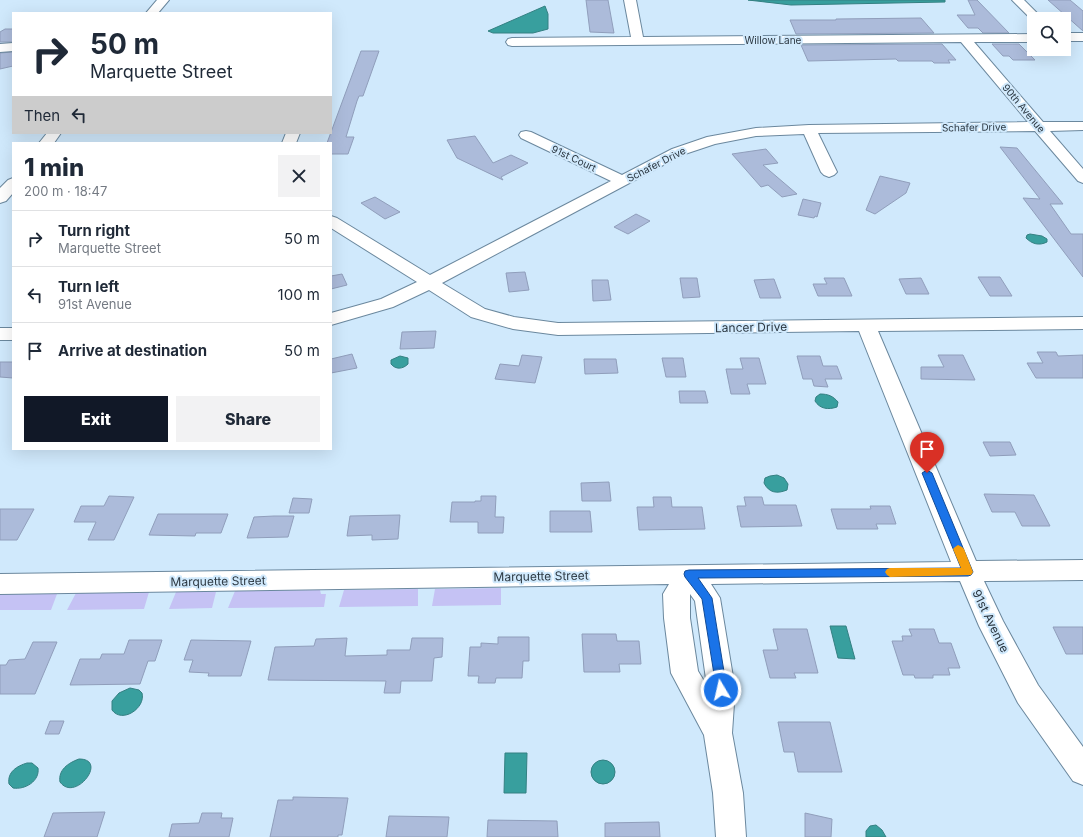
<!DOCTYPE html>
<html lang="en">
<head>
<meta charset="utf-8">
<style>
  body { margin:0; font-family:Inter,sans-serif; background:#f2f2f3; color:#1f2937; height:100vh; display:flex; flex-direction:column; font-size:15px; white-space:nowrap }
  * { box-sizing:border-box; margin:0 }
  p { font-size:13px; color:#747a83 }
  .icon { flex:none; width:22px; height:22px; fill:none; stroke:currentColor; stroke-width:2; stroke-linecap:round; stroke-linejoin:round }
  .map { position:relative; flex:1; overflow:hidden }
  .sheet { position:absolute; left:12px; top:142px; width:320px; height:308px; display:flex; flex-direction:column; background:#fff; border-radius:0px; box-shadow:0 4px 16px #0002 }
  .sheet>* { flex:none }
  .top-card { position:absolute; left:12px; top:12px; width:320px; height:122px; border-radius:0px; box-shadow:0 4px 16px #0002; background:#fff; color:#1f2937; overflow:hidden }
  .controls { position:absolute; left:1027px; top:12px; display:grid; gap:8px }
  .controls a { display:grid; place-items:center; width:44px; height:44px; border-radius:0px; background:#fff; box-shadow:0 4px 16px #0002; font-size:20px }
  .pin { position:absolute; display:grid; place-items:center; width:34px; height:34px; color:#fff; margin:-41px -17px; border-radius:50% 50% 50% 0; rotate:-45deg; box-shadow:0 0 4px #0007 }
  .pin .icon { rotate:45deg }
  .me { position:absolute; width:44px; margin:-22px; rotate:351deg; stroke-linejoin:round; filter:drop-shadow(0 0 3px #0008) }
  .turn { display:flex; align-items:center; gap:14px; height:84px; padding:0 12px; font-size:18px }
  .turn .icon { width:52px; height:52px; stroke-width:2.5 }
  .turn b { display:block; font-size:28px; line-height:34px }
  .then { display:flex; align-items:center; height:38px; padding:0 12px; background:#0003; gap:8px; font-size:15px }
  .round { display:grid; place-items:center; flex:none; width:42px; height:42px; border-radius:0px; background:#f2f2f3 }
  .summary { display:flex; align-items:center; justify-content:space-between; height:68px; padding:0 12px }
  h1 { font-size:24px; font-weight:800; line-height:30px }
  .primary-button { display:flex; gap:8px; margin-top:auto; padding:8px 12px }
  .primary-button a { flex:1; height:46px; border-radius:0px; background:#111827; color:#fff; font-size:16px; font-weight:800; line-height:46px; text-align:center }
  .primary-button a+a { background:#f2f2f3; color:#1f2937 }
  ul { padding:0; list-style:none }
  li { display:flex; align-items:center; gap:12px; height:56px; padding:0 12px; border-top:1px solid #e0e1e3 }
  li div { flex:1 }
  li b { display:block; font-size:15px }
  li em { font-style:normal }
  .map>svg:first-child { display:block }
  .green { fill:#c5c2f4 }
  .water { fill:#389f9e; stroke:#348082 }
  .building { fill:#acbbda; stroke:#909ebb }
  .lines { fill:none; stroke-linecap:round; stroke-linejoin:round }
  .minor-casing { stroke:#6b889e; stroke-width:2 }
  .minor { fill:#fff; fill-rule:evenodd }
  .route { fill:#1a73e8; stroke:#114b97 }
  .slow { fill:#f59e0b }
  .labels { text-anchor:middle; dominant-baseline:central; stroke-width:4; stroke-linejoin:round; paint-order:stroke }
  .far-street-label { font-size:10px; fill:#2c3842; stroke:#d0e9fc }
  .street-label { font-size:12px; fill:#2c3842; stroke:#d0e9fc }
</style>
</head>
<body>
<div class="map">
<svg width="1083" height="837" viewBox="0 0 1083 837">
  <rect width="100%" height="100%" fill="#d0e9fc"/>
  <path class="green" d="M501,588v17l-69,1 3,-17z
    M418,589v17l-79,1 5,-17z
    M320,590l1,4h5l-2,13 -96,1 7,-17z
    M149,592l-5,17 -77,1 9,-17z
    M176,592h40l-4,16 -43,1z
    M0,594h57l-6,16h-51z"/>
  <path class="water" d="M748,0h197v2l-154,3z
    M545,6l3,8v15l-15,4h-40l-5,-2z
    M1030,234l12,2 5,3v3c-8,4 -15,2 -21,-4l1,-3z
    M400,356l8,2v6c-5,5 -12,6 -17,0v-4z
    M820,394c8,0 13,2 18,8l-1,5c-9,3 -17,2 -22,-6l1,-4z
    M777,475l7,3 4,6 -1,6c-10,4 -18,3 -23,-7l1,-5 5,-2z
    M830,626h16l9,33 -17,-1z
    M130,688l9,2 3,3c4,15 -20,31 -30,17v-9l7,-8z
    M505,753h22l-1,40h-22z
    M79,759c30,0 -4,44 -19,23 -2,-12 8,-19 19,-23z
    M591 772a12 12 0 1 1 24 0a12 12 0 1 1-24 0Z
    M27,763h5l6,5c2,13 -13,22 -25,20l-4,-4c-2,-12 8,-18 18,-21z
    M876,825l6,5 4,7h-20v-6l4,-5z"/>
  <path class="building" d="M586,0h22l6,33 -24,-1z
    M968,0h9l32,33h-26l-5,-5h-10l-11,-13h18z
    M1048,0h22l13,11v20z
    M921,18l13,15 -138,1 -6,-14h46v-1z
    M5,29h8v13h-13v-10z
    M942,44l14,16h-8l2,3h-16l-2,-2h-34l-2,-2 -88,2 -7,-16z
    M992,44h27l16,16h-22l-4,-4h-6z
    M361,51h18l-16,45h-4l-2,5 -11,36h8l-6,17h-17v-11h-4z
    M13,52v14l-13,3v-16z
    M475,136l18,27 18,-8 17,8 -27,14 2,3 -46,-22 -10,-18z
    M1000,147l17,1 46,56h-13l21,30h12v43l-60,-79 17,1z
    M766,149l12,14 -15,2 34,29 -15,3 -14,-12 -7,2 -29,-33z
    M880,176l30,7 -4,10 -31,21 -9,-4z
    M375,197l25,15 -15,7 -24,-16z
    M803,199l18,4 -4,14 -2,-1 -1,2 -16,-3z
    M636,214l14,7 -22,13 -14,-7z
    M525,272l4,18 -20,2 -3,-19z
    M342,274l5,11 -16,4v-13z
    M978,277h22l12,19h-22z
    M680,278h17l3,19 -17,1z
    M824,278h20l8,18h-34l-5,-12h14z
    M921,278l8,16h-23l-7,-15z
    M774,279l7,19h-21l-6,-18z
    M592,280h16l3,20 -18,1z
    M436,331l-2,17 -34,1 2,-17z
    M1037,352h19l2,4 25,-1v23h-47l-9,-15h16z
    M352,354l5,14 -26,5v-14z
    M522,355l20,2 -7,26 -40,-4 5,-15 19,2z
    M938,355h25l12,25 -54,-1v-12h23z
    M797,356h23l3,10h14l5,13h-17l3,8 -14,-1 -2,-7h-9z
    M662,358h21l3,19h-20z
    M740,358h19l7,26h-19l3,10h-19l-5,-25h17z
    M584,359h32l2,14 -33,1z
    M0,362h13v16l-13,-1z
    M679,391h26l3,12h-28z
    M983,442h27l6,13 -26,1z
    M609,482l2,19h-29l-1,-18z
    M984,494l50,1 16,31h-28l-7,-14h-23z
    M109,496l25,1 -20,43h-26l8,-18h-22l7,-16h23z
    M481,496h15l-1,21h9l-1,16h-25v-11h-28l2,-20h23v-1h6z
    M653,497h18l1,10h30l3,22 -66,1 -2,-23h17z
    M744,497h18l2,8h32l6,21 -61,1 -4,-21h9z
    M293,498l19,1 -3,14h-20z
    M870,506h20l6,18h-20l2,5h-41l-6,-20h40z
    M0,509h34l-17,31h-17z
    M550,511h40l2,21h-42z
    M158,514h70l-7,19h-25l-1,3 -46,-1z
    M400,515l-2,24 -26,1v-5l-25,1 3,-20z
    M274,516h20l-6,21 -41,1 7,-21z
    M1053,627h30v27h-17z
    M773,629h34l11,44h-24l2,5h-26l-7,-28h15z
    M909,629h25l5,14h12l9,25h-12l2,7h-17v3h-18l-1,-3h-11l-11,-34h11l-1,-5h10z
    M582,634h34l1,7h22l2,23h-22l1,8h-36z
    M498,637h31v24h-6l-1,17h-26l-1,5h-17l1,-7h-11l2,-29h11v-4l17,1z
    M347,638l-2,18 42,-1v-5h23l2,-12h31l-1,19 -8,1 -2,23h-31l-1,12h-16l2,-12 -118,-1 7,-33 39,-1 2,-7z
    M129,640h33l-7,21h-7l-8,23 -70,1 10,-26h20l2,-5h22z
    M191,640l60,1 -10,35h-33l1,-3 -20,-1 4,-12h-9z
    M33,642h24l-22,52h-35v-29h6l3,-5 16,-1z
    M50,721h14l-5,13h-14z
    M778,722h52l12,50h-44l-4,-20h-10z
    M293,797l55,1 -6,37h-4v2h-68l8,-37h15z
    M105,812l-8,25h-53l9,-24z
    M202,813h20l-1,5h12l-4,19h-60l3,-13 27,-1z
    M805,813l27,6 -1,18h-26z
    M389,816l60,1 -2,20h-61z
    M488,820l69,1 1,16h-71z
    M659,822l1,15h-55v-14z"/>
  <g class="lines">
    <g class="minor-casing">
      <path id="minor" d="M157,0h12l-11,13h-12z
        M624,0h12l7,37 391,-3v8h-60l69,80h40v8l-33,1 33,38v14l-5,-2 -43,-50 -217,2 19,39 -3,3 -5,2 -5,-2 -3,-3 -17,-38 -48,2 -41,8 -33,11 -240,128 43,26 29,8 44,6 525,-6v12l-205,2 98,230 107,-1v20l-99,1 19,40 35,64 45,62v38l-10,-4 -55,-78 -39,-77 -19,-45 -249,3 9,14 15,91 -3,44 11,60 3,44h-30l-3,-44 -9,-58 -33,-62 -7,-55 -1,-24 6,-10 -669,10v-20l951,-12 -92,-231 -301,4 -45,-6 -42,-12 -42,-27 -36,17 -62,18v-12l50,-14 36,-17 -86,-54v-12l6,2 93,57 181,-94 -90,-43 -2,-3 2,-3 5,-1 5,1 91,43 50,-26 35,-12 49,-9 53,-3 219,-3 -67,-80 -449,4 -4,-1 -2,-3 2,-3 4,-1 119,-1zM690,594l5,7 12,85 -9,-15 -8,-53z
        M1012,0h12l19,19h-9l-1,2z
        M1064,33h19v8h-19z
        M13,43v8l-13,1v-8z
        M47,133h14l-7,10h-15z
        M286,133h14l-4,10h-14z
        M13,178v15l-7,8 -6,2v-15l8,-8z
        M0,328h13v12h-13z"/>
    </g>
    <use href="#minor" class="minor"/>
  </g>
  <path class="route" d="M927,470l5,3 41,99 -2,3 -3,1 -270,2 14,20 15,92 -2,3 -4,2 -4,-2 -15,-94 -17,-22 -1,-3 1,-3 4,-1 272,-2 -39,-95z"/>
  <path class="slow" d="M958,545l4,2 2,2 9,23 -2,3 -81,2 -3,-2 -2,-3 2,-3 3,-1h71l-8,-19 2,-2z"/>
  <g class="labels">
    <g class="far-street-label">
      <text x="773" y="40">Willow Lane</text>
      <text transform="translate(1024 108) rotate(50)">90th Avenue</text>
      <text transform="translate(974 127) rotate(-1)">Schafer Drive</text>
      <text transform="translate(574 158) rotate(25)">91st Court</text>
      <text transform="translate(656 164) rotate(-27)">Schafer Drive</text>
    </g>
    <g class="street-label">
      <text transform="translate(751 327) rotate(-1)">Lancer Drive</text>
      <text transform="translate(541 576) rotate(-1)">Marquette Street</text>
      <text transform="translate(218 581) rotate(-1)">Marquette Street</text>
      <text transform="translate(991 621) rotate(64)">91st Avenue</text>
    </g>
  </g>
</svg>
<div class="controls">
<a><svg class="icon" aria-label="search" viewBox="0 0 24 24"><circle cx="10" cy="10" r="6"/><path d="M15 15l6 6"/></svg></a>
</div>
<div class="pin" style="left:927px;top:473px;background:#d93025"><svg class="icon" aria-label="arrive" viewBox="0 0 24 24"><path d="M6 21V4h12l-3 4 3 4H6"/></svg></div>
<svg class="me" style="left:721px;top:690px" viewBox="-20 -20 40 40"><circle r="17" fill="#1a73e8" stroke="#fff" stroke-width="3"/><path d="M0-11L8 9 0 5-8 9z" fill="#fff"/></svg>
<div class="top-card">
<div class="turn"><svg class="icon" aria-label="right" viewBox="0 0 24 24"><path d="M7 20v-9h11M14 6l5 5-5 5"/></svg><div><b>50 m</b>Marquette Street</div></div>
<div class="then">Then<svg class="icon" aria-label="left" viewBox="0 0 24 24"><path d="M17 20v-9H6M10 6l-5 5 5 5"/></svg></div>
</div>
<section class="sheet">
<div class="summary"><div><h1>1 min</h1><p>200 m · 18:47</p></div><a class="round"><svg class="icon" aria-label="close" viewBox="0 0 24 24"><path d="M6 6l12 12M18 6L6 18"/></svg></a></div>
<ul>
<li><svg class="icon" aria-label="right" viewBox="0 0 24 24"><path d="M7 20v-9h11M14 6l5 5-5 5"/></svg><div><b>Turn right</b><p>Marquette Street</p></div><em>50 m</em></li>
<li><svg class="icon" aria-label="left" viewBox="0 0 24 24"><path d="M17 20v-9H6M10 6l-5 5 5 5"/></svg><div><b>Turn left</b><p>91st Avenue</p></div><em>100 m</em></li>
<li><svg class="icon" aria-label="arrive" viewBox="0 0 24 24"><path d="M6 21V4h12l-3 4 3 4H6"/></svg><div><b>Arrive at destination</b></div><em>50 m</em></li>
</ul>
<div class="primary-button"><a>Exit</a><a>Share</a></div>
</section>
</div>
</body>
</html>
